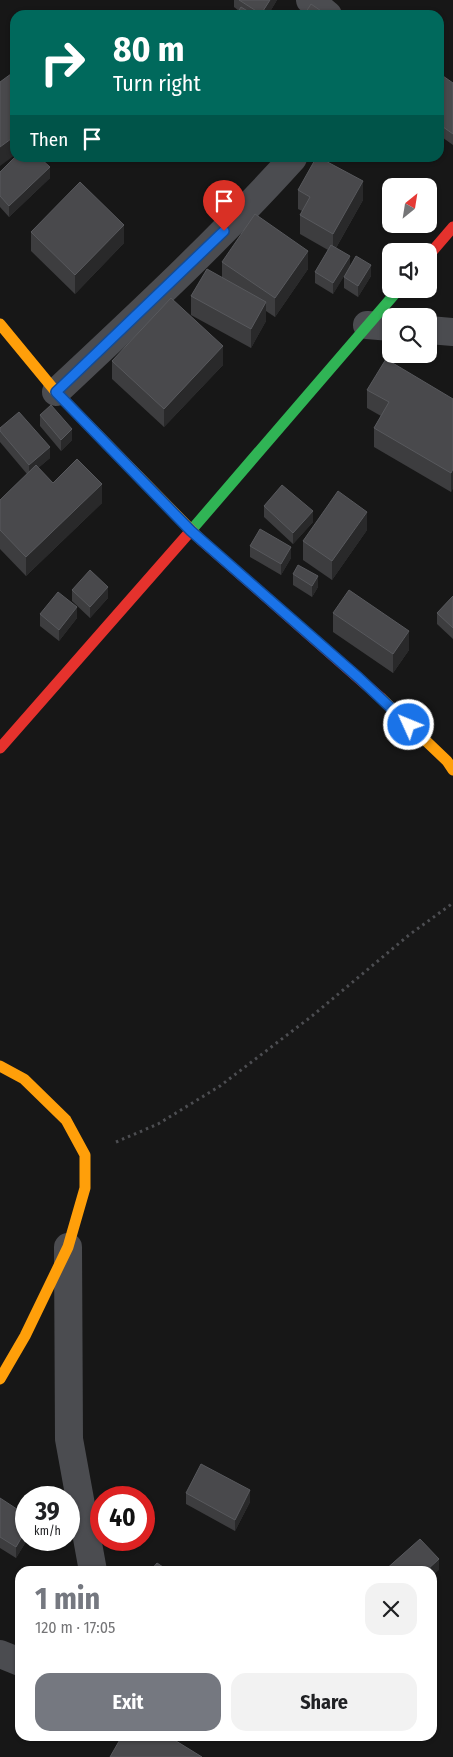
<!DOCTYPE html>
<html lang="en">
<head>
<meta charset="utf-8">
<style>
  body { margin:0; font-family:"Fira Sans Condensed",sans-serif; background:#f2f2f2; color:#202124; height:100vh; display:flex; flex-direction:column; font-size:19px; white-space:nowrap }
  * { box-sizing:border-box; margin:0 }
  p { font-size:16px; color:#757577 }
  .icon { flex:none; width:28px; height:28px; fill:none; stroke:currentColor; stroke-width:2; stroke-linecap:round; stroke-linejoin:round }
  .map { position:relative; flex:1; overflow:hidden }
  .side { position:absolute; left:15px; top:1566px; width:422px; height:175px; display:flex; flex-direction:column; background:#fff; border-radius:15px; box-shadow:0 1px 4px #0004 }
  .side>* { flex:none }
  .guide { position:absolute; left:10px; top:10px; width:434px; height:152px; border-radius:15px; box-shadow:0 1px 4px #0004; background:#00695c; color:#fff; overflow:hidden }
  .needle { width:32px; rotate:30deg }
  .tools { position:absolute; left:382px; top:178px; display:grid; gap:10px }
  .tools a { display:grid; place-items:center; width:55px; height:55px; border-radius:10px; background:#fff; box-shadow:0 1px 4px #0004; font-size:25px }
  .speed { position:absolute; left:15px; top:1486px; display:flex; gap:10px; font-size:25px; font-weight:700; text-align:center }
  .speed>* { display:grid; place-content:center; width:65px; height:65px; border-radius:50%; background:#fff; box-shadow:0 1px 4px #0004; line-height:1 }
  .speed small { font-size:12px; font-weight:400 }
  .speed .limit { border:8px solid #d22; background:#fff; color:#111 }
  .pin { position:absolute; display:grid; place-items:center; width:42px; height:42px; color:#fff; margin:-51px -21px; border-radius:50% 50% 50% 0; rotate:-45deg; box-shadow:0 0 5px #0007 }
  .pin .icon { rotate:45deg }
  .me { position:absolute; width:55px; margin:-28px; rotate:314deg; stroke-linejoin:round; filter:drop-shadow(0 0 4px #0008) }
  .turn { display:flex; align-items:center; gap:18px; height:105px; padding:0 20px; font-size:22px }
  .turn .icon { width:65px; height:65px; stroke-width:2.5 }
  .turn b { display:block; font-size:35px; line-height:42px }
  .then { display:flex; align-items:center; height:48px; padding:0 20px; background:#0003; gap:10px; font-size:19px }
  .round { display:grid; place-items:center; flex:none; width:52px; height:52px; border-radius:15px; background:#f2f2f2 }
  .headline { display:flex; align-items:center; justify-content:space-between; height:85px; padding:0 20px }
  h1 { font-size:30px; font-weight:700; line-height:38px; color:#757880 }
  .primary-button { display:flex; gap:10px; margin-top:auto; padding:10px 20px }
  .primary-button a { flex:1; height:58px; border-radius:15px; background:#757880; color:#fff; font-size:20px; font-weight:700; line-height:58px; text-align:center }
  .primary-button a+a { background:#f2f2f2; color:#202124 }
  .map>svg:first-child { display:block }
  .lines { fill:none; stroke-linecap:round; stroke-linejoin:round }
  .path { stroke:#4d4e52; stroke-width:3; stroke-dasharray:2.5 4; stroke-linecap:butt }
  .street { stroke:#4b4c50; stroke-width:28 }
  .fast { stroke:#30b455; stroke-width:11 }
  .slow { stroke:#ff9f0a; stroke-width:11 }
  .jam { stroke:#e5322d; stroke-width:11 }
  .wall { fill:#3d3d3f }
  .shaded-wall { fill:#29292a }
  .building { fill:#49494c; stroke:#58595d }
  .route-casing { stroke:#114b97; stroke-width:12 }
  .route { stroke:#1a73e8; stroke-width:9 }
</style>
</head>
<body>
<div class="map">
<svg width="453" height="1757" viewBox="0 0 453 1757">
  <rect width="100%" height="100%" fill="#171717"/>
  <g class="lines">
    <path class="path" d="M116,1142l42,-18 62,-38 92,-70 97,-81 44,-32"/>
    <path class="street" d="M310,0l18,15
      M367,325l24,2
      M429,330l24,2
      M56,392c81,-76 163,-152 237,-234
      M68,1247l1,192 24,132
      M0,1654l20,8"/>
    <path class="fast" d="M188,534l211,-245"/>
    <path class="slow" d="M0,324l56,68 145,148
      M381,698l66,63 6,9
      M0,1066l24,13 42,41 19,35v33l-17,59 -43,89 -25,43"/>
    <path class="jam" d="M429,255l24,-28
      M201,540l180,158
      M0,748l188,-214"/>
  </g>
  <path class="wall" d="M234,0h43l-9,15h-32l3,-4 -5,-4z
    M439,82l14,1v62l-14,-10z
    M0,172l50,6 -41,39 -9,-10z
    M298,190l65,10 -27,48 14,19 21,9 -13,21 -14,-9v-11l4,-8 -15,25 -18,-11v-11l13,-22 -28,-16v-19l2,-4 -4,-2z
    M31,232l93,11 -49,51 -44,-43z
    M222,262l86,7 -33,48 -9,-6v10l-15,27 -60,-33v-19l31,-18z
    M112,361l111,4 -59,62 -52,-48z
    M367,390l86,9v89l-2,4 -77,-45v-19l7,-12 -14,-8z
    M40,415l32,25 -11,11 -21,-25z
    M0,428l50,30 -12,10 15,15 49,20 -76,73 -26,-27v-49l27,-26 -27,-32z
    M264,506l49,16 -20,22 -29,-27z
    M367,530l-35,50 -29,-20v-19z
    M250,546l41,12 -10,17 -31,-18z
    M293,574l25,13 -6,10 -19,-12z
    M72,590l36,8 -18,20 -18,-17z
    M453,596v43l-16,-15v-11z
    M333,613l76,37 -16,23 -60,-41z
    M40,614l37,4 -18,23 -19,-15z
    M186,1493l64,9 -15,29 -49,-27z
    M0,1498l26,42h1l-11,18 -16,-10z"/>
  <path class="shaded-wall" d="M270,0h7l-9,15h-7z
    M15,136v19l-15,11v-19z
    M50,167v11l-41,39v-11z
    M363,181v19l-30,53v-19z
    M124,225v18l-49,51v-19z
    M308,251v18l-33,48v-19z
    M350,256v11l-17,27v-11z
    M371,265v11l-13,21v-11z
    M266,302v19l-15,27v-19z
    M223,346v19l-59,62v-18z
    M72,429v11l-11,11v-11z
    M50,447v11l-21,18v-11z
    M453,469v19l-2,4v-19z
    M102,484v19l-76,73v-19z
    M313,511v11l-20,22v-11z
    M367,512v18l-35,50v-19z
    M291,547v11l-10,17v-11z
    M318,576v11l-6,10v-11z
    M108,587v11l-18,20v-11z
    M77,607v11l-18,23v-11z
    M409,631v19l-16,23v-19z
    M250,1490v12l-15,29v-11z
    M26,1530v10h1l-11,18v-11z
    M439,1559v11l-7,6v-5h-6z"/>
  <path class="building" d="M239,0h31l-9,14z
    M311,4l16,11h-23z
    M241,7l13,8h-18z
    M15,71v65l-15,11v-65z
    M443,76l10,7v51l-14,-10v-42z
    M15,157l25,1 10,9 -41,39 -9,-10v-24z
    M316,158h4l43,23 -30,53 -33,-19 10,-18 -12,-7z
    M80,182l44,43 -49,50 -44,-43z
    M255,214l53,37 -33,47 -53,-36z
    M331,245l19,11 -17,27 -18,-11z
    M356,256l15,9 -13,21 -14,-9z
    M207,269l59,33 -15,27 -60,-33z
    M171,298l52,48 -59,63 -52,-48z
    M386,359l67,40v70l-2,4 -77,-45 15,-26 -22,-12z
    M51,405l21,24 -11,11 -21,-25z
    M19,412l31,35 -21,18 -29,-34v-3z
    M77,459l25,25 -76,73 -26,-27v-30l36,-35 17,18z
    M282,485l31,26 -20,22 -29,-27z
    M338,491l29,21 -35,49 -29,-20z
    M260,529l31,18 -10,17 -31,-18z
    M298,565l20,11 -6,10 -19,-12z
    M90,570l18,17 -18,20 -18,-17z
    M349,590l60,41 -16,23 -60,-41z
    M58,592l19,15 -18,23 -19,-16z
    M453,596v32l-16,-15z
    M201,1464l49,26 -15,30 -49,-27z
    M0,1498l26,17v15l-10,17 -16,-10z
    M420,1539l19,20 -13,12h-42z
    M157,1563l12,8h-19z
    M122,1736h46l34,21h-92z"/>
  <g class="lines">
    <g class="route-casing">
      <path id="route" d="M224,231l-168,161 135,139 168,147 50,47"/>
    </g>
    <use href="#route" class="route"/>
  </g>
</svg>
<div class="tools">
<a><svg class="needle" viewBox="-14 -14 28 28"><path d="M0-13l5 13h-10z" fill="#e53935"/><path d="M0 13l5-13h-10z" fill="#757577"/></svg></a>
<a><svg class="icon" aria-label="sound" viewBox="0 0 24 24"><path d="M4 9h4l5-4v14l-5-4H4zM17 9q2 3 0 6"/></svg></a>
<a><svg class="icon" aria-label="search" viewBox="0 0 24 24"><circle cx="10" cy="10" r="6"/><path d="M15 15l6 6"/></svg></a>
</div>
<div class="speed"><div>39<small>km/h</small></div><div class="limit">40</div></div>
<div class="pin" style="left:224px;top:231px;background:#d93025"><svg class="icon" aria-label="arrive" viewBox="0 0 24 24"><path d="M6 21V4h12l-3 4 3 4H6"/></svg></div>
<svg class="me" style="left:409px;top:725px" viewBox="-20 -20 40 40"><circle r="17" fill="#1a73e8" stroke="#fff" stroke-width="3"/><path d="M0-11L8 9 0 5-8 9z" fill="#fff"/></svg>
<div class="guide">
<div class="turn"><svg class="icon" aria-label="right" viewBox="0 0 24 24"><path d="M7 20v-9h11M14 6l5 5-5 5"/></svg><div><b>80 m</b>Turn right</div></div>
<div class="then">Then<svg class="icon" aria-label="arrive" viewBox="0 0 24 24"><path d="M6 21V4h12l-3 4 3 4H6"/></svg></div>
</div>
<section class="side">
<div class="headline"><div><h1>1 min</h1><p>120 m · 17:05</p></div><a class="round"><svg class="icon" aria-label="close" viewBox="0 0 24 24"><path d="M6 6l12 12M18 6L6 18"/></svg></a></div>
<div class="primary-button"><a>Exit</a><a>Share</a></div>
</section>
</div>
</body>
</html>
